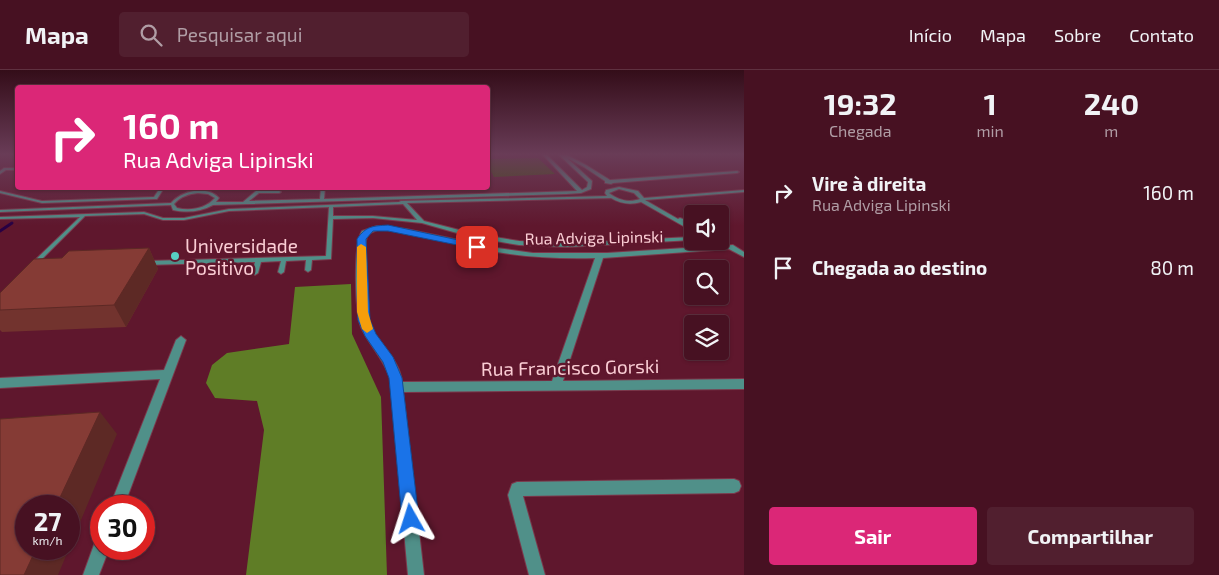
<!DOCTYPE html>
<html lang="pt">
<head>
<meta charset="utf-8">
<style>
  body { margin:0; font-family:"Exo 2",sans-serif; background:#511f2f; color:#f1f3f6; height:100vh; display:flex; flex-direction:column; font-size:19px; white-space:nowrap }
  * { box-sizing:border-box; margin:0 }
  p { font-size:16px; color:#b09da5 }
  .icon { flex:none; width:28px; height:28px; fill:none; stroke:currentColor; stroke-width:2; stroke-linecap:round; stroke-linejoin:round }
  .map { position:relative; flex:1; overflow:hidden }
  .panel { display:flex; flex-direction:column; background:#471122; width:475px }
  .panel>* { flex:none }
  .banner { position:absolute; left:15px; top:15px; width:475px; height:105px; border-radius:5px; box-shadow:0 1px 4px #0004,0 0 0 1px #5f3140; background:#db2777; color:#fff; overflow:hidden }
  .buttons { position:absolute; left:684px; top:135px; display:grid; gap:10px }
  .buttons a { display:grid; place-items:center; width:45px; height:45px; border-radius:5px; background:#471122; box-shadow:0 1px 4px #0004,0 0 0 1px #5f3140; font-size:25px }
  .speed { position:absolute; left:15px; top:425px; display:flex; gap:10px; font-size:25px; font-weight:700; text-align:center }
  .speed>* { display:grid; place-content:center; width:65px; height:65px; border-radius:50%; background:#471122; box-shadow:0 1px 4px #0004,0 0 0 1px #5f3140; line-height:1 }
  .speed small { font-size:12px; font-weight:400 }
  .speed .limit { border:8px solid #d22; background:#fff; color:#111 }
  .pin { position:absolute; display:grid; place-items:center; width:42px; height:42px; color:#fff; margin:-21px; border-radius:10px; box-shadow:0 2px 8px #0006 }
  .me { position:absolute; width:55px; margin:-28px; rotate:354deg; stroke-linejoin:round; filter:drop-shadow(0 0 4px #0008) }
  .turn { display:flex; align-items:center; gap:18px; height:105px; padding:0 25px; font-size:22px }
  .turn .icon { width:65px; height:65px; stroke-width:2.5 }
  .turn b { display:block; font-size:35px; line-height:42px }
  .eta { display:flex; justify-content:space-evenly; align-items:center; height:85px; text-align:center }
  .eta b { font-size:30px; font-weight:700; line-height:35px }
  .button { display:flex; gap:10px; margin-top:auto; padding:10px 25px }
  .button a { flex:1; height:58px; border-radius:5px; background:#db2777; color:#fff; font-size:20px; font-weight:700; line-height:58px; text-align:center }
  .button a+a { background:#511f2f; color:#f1f3f6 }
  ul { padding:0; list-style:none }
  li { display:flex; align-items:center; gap:15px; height:75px; padding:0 25px }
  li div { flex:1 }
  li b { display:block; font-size:19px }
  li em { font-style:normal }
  header { display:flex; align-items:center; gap:30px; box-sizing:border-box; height:70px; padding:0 25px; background:#471122; border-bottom:1px solid #5f3140 }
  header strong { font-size:24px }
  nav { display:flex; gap:28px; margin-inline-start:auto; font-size:18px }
  .search { width:350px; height:45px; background:#511f2f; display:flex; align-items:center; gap:12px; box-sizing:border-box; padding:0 18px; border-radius:5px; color:#b09da5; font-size:19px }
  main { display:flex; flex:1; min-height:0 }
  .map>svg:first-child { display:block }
  .green { fill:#3a500a }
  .forest { fill:#5f7d26 }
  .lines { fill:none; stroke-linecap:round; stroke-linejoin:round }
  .stream { stroke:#280043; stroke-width:3 }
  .lane-casing { stroke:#7b384b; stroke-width:2 }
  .street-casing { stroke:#7b384b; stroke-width:2 }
  .lane { fill:#509089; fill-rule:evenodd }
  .street { fill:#509089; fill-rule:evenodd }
  .wall { fill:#72332e }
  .shaded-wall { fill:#5d2925 }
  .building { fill:#853b35; stroke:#5d2925 }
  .route { fill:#1a73e8; stroke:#114b97 }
  .slow { fill:#f59e0b }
  .poi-dot { fill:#57cec2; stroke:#5f172d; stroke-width:2 }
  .labels { text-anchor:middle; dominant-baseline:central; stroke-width:5; stroke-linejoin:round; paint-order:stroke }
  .far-street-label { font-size:16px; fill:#facdd4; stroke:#5f172d }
  .poi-label { font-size:19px; fill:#facdd4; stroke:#5f172d; text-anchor:start }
  .street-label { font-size:19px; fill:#facdd4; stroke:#5f172d }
</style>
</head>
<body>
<header>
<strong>Mapa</strong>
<div class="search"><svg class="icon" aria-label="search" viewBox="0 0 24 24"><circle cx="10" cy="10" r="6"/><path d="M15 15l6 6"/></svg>Pesquisar aqui</div>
<nav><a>Início</a><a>Mapa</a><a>Sobre</a><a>Contato</a></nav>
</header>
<main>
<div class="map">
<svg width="744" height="505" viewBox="0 0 744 505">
  <rect width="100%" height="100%" fill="#5f172d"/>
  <path class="green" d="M538,88l17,16 -61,3 -6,-11v-7z"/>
  <path class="forest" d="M351,214l1,50 29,63 6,178h-141l18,-145 -7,-29 -42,-3 -9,-15 6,-18 15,-12 62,-9 6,-57z"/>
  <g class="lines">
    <path class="stream" d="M0,161l12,-8"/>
    <g class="lane-casing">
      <path id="lane" d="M543,85h4l35,35 5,-3 1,-5 -29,-27h8l19,10 24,15 127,-9 2,1 -2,1 -124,10 -2,1 -6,-1v-2l-21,-14 -17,-9 25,23 -1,8 -10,4 -15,1 -353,11c-13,7 -26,8 -40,5l-2,-5 -171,7v-2l171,-7c11,-13 36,-18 48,-5l-3,4h27l13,-11 1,-3h4v3h18l2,1 -2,1h-20l-10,8 71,-2 1,-11h4l-1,11 253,-8zM198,123l10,1 7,4c-10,11 -25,13 -38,10l-3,-4c7,-8 15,-10 24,-11z
        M4,98h14v2h-12l-6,4v-3z
        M619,117l19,4 6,7 100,-8v2l-99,8 33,19 2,-1 12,4v3l-10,-4 10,6v4l-51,-29c-11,3 -20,2 -30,-4l-204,5 17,18 47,12 48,8 48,2 125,-6v3l-125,7 -48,-2 -48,-8 -49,-14 -49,-5 -40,1 -2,40 -19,1 -1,10 -3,2 -3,-2 1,-10 -20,1 -2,11 -3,2 -3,-2 3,-11 -20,1 -3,11 -3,2 -3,-2 3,-11 -109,3 -3,-2 3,-2 180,-5 3,-49 -100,4 -45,9h-21l-19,-6 -59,2 -50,50h-4v-2l49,-47 -80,2v-2l144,-5 19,6h21l45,-9 170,-7 2,-1 206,-5 -2,-3 1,-3zM619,119l15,4 6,6c-11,4 -22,1 -31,-6zM403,134l14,16 -44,-4h-40v-9z
        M160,118h4l-7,11h-2l-113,4 -42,-10v-2l42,10 112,-4z"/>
    </g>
    <g class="street-casing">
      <path id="street" d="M377,156l29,3 91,19 36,5h74l126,-8 11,7v5l-15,-8 -126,9 -40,123 181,-2v10l-341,3 21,183h-16l-18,-197c-6,-19 -21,-33 -29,-51 -6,-15 -8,-84 1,-96zM377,160c34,-1 70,12 103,19 38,8 76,10 115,9l-43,123 -150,1c-2,-21 -20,-35 -30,-53 -7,-15 -11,-80 -4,-95z
        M181,266l5,4 -62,166h-14l50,-127 -160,9v-10l164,-8 12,-30z
        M734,409l5,2 2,5 -2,5 -5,2 -211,3 22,79h-16l-21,-80 4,-11 5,-2z
        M101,470v9h8l-10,26h-16l12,-33z"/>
    </g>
    <use href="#lane" class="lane"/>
    <use href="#street" class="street"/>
  </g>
  <path class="wall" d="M149,178l9,21 -32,58 -124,5 -2,-2v-37l62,-35z"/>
  <path class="shaded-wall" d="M149,178l9,21 -32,58 -12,-22z
    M100,342l17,22 -59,141h-34l12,-26h33v-43h-13z"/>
  <path class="building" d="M149,178l-35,57 -114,5v-17l34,-34 28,-1 7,-7z
    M100,342l-44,94h-30v43h10l-12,26h-24v-156z"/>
  <linearGradient id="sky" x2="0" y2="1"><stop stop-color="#340d19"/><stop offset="0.54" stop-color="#693c57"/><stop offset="1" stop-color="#693c57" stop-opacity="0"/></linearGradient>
  <rect width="744" height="156" fill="url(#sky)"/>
  <path class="route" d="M388,155l89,19 5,3 -5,2 -89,-18h-15l-7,8 4,81 6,14 17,23 9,21 17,141 -2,6 -6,2 -7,-2 -2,-6 -13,-141 -6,-16 -18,-26 -7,-16 -1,-81c9,-13 16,-13 31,-14z"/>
  <path class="slow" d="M361,174l5,3 2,65 5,17 -6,4 -5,-4 -5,-17v-65z"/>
  <circle class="poi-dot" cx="175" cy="186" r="5"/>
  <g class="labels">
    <g class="far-street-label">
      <text transform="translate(594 167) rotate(-1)">Rua Adviga Lipinski</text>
    </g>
    <g class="poi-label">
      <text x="185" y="175">Universidade<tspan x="185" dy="22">Positivo</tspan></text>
    </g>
    <g class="street-label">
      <text transform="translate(570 297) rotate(-1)">Rua Francisco Gorski</text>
    </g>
  </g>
</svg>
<div class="buttons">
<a><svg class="icon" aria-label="sound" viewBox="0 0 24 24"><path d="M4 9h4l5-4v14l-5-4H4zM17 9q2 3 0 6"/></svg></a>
<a><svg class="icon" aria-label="search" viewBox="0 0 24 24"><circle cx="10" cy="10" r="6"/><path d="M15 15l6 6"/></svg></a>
<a><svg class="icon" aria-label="layers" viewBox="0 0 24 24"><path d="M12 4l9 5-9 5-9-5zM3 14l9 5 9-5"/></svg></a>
</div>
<div class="speed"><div>27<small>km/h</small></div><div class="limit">30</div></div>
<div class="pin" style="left:477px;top:177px;background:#d93025"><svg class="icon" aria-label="arrive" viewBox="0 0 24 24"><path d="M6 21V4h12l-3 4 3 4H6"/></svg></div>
<svg class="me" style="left:411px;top:449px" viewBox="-20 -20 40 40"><path d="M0-17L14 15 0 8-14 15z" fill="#1a73e8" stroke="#fff" stroke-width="4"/></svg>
<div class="banner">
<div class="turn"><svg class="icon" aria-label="right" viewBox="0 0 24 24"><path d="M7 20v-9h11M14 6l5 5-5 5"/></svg><div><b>160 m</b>Rua Adviga Lipinski</div></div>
</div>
</div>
<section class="panel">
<div class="eta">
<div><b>19:32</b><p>Chegada</p></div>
<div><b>1</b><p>min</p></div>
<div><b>240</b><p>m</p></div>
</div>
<ul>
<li><svg class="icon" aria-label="right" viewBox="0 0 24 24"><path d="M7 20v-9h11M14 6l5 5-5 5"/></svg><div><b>Vire à direita</b><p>Rua Adviga Lipinski</p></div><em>160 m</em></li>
<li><svg class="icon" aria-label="arrive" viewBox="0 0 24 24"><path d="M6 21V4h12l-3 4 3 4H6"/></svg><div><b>Chegada ao destino</b></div><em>80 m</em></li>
</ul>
<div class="button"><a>Sair</a><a>Compartilhar</a></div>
</section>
</main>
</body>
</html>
